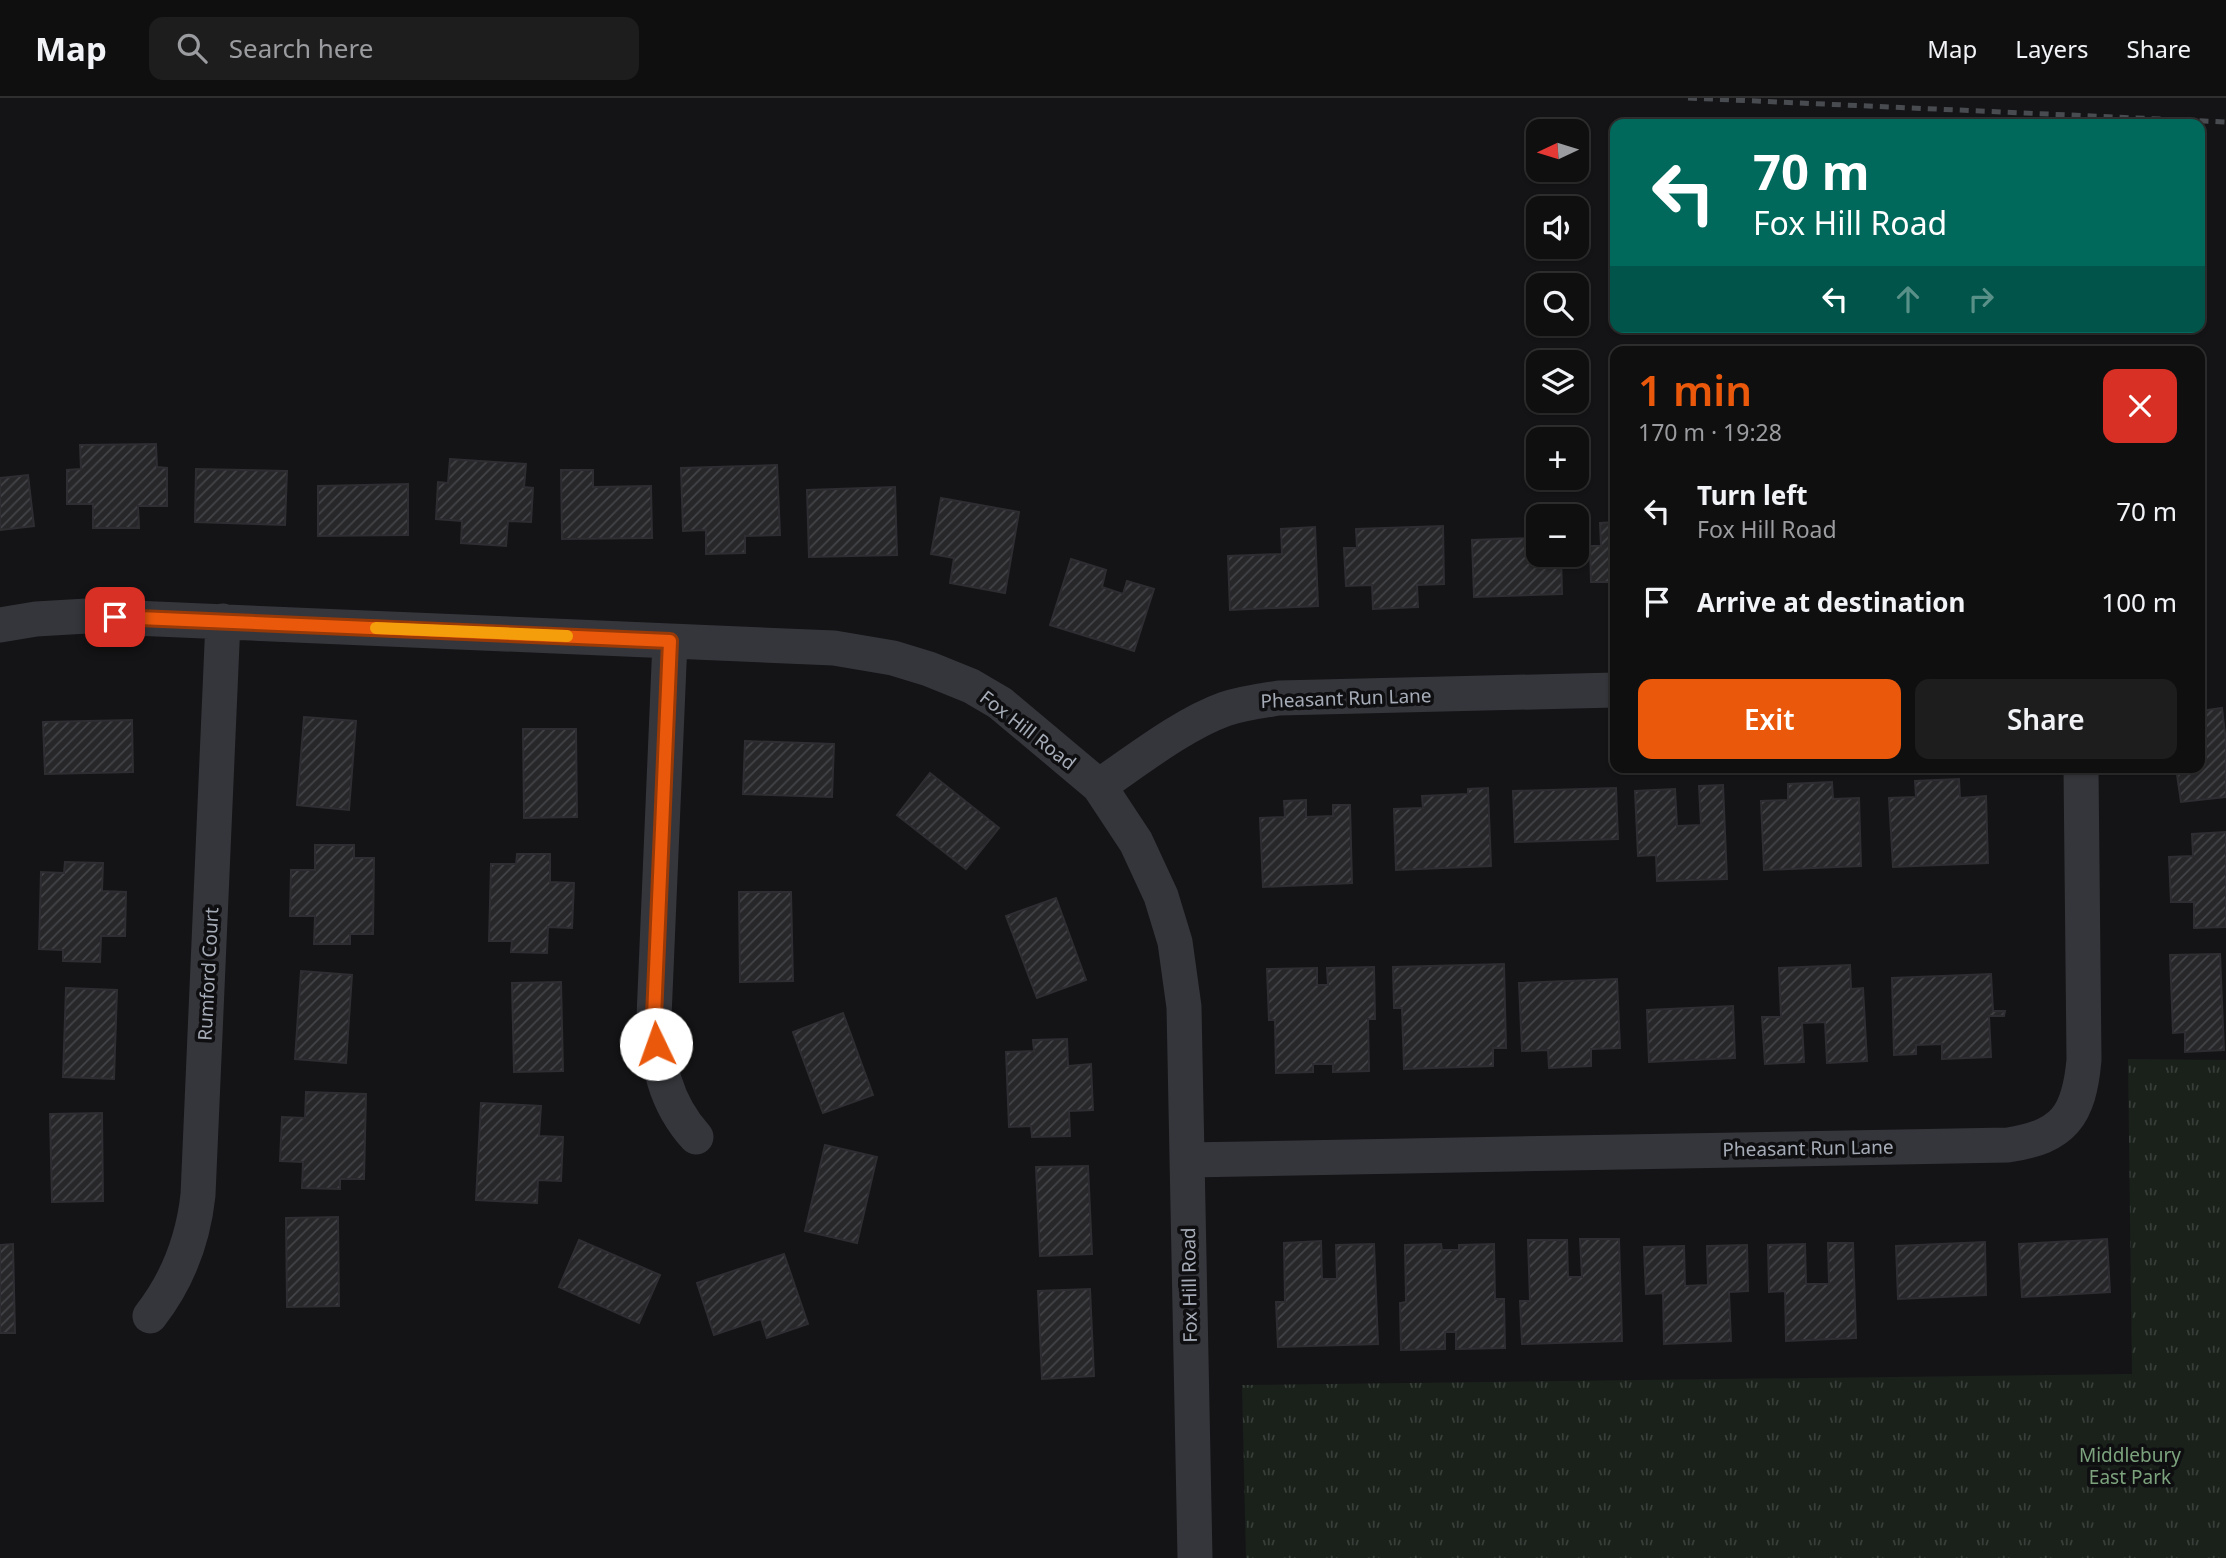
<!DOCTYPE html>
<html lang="en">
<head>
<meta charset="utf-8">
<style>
  body { margin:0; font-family:"Noto Sans",sans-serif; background:#1d1d1e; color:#f1f3f6; height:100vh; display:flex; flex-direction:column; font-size:26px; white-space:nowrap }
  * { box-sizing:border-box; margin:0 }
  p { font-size:23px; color:#9b9c9f }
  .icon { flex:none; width:38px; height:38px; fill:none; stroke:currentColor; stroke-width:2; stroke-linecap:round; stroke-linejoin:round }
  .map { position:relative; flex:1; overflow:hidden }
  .side { position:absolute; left:1610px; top:248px; width:595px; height:427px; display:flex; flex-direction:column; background:#0f0f10; border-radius:14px; box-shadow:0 2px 5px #0004,0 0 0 2px #2f2f30 }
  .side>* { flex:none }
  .top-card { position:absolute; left:1610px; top:21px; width:595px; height:214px; border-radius:14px; box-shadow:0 2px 5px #0004,0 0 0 2px #2f2f30; background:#00695c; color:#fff; overflow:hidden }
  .needle { width:46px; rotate:266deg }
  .controls { position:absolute; left:1526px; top:21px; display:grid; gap:14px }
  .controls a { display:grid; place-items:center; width:63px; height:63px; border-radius:14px; background:#0f0f10; box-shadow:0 2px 5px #0004,0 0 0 2px #2f2f30; font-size:35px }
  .pin { position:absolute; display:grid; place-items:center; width:60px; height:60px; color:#fff; margin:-30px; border-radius:14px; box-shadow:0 4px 10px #0006 }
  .me { position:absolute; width:77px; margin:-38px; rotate:357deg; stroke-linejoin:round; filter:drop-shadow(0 0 5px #0008) }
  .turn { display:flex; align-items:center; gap:24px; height:147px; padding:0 28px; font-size:32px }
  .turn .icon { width:91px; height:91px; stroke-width:2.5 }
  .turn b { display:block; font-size:49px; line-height:60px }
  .lanes { display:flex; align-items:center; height:66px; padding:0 28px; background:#0003; justify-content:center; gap:35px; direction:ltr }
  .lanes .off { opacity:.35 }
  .round { display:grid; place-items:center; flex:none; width:74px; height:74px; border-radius:14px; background:#1d1d1e }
  .overview { display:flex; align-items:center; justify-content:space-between; height:119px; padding:0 28px }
  h1 { font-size:42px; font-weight:600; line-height:52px; color:#ea580c }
  .cta { display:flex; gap:14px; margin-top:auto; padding:14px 28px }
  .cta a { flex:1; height:80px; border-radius:14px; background:#ea580c; color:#fff; font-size:28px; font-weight:600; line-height:80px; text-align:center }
  .cta a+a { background:#1d1d1e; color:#f1f3f6 }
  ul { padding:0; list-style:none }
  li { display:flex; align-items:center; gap:21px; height:91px; padding:0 28px }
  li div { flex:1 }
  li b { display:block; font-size:26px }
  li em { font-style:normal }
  header { display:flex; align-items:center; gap:42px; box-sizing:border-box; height:98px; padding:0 35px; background:#0f0f10; border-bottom:2px solid #2f2f30 }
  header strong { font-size:33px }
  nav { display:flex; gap:38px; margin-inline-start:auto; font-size:24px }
  .search { width:490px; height:63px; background:#1d1d1e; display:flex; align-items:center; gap:18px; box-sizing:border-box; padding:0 24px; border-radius:14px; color:#9b9c9f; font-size:26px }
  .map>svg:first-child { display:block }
  .grass { fill:url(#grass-tufts) }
  .building { fill:url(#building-hatch); stroke:#2e2e32; stroke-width:2 }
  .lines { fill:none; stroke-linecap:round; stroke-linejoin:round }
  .street { stroke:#35363b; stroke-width:35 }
  .rail { stroke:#484b50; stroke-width:5; stroke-dasharray:9 7; stroke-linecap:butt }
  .route-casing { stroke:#983908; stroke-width:18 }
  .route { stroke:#ea580c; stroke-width:12 }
  .slow { stroke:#f59e0b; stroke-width:12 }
  .labels { text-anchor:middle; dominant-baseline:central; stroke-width:7; stroke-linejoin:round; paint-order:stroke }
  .street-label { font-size:19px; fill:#a6acb7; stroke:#0f0f11 }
  .park-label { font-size:19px; fill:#7ca37d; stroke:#0f0f11 }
</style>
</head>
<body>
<header>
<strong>Map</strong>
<div class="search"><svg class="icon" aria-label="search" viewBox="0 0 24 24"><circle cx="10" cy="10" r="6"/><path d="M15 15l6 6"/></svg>Search here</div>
<nav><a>Map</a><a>Layers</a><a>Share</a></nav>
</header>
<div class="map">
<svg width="2226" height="1460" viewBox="0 0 2226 1460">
  <defs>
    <pattern id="grass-tufts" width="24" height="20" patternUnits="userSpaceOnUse" patternTransform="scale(1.75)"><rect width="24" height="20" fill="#1a211b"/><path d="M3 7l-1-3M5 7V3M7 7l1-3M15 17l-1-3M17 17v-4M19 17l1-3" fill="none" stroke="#383f3a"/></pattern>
    <pattern id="building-hatch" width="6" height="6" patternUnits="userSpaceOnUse" patternTransform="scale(1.75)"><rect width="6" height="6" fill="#27272a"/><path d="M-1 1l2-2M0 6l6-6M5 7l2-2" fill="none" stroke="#434447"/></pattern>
  </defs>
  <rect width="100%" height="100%" fill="#141416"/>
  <path class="grass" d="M2128,961l98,1v498h-980l-4,-173 890,-11z"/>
  <path class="building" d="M156,346l1,23 10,1v38h-29l1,22h-46v-24h-26v-34l14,-1 -1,-24z
    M450,361l76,5 -2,23 9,1 -2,34 -23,-1 -2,25 -45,-3 1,-22 -26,-2 2,-37 10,1z
    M777,367l3,70 -35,1v17l-39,1v-24l-23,1 -2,-63z
    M196,371l91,2 -2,54 -90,-3z
    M561,372h32v17l58,-1 1,52 -90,1z
    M28,377l6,51 -34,4v-52z
    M408,386v51l-90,1v-50z
    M895,389l2,68 -88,2 -2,-67z
    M941,400l78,14 -14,81 -55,-10 4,-25 -23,-4z
    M1615,424v60h-24l-1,-36h11l-1,-23z
    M1443,428l1,58 -27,1 1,22 -45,2 -1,-24 -26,1 -2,-38h13l-1,-19z
    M1315,429l3,79 -88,4 -2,-54 54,-2 -1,-25z
    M1538,440v17h23l1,39 -88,3 -2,-57z
    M1071,461l35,11 -4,17 21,7 4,-13 27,8 -20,62 -84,-26z
    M2222,610l4,34v55l-45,5 -5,-34h24v-57z
    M304,619l52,4 -7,89 -52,-5z
    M132,622l1,52 -88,2 -2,-52z
    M523,631h53l1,88 -53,1z
    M745,643l89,3 -2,53 -89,-3z
    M930,675l69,55 -33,41 -69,-54z
    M1959,681l1,19 26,-2 2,67 -95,4 -4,-69 27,-1 -1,-16z
    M1832,684l1,17 26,-1 2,68 -97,4 -3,-69 27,-1v-16z
    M1723,687l4,94 -70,2 -1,-26 -18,1 -3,-65 40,-2 2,37 24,-1 -2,-39z
    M1488,690l3,78 -95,4 -2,-61 29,-1 -1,-12 46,-2v-5z
    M1616,690l2,51 -103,3 -2,-51z
    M1306,702v17l27,-1v-11h17l2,78 -89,4 -3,-69 25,-1 -1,-16z
    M2226,734v95l-32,1v-26h-23l-2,-45 24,-1 -1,-22z
    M315,747h39v13h20l-1,76h-23v10h-36l1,-28h-25l1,-46h24z
    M517,756h33v28l24,1 -2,45 -24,-1 -1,26 -36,-1 1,-11h-23l2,-77h25z
    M65,764l38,1 -1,28 24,1 -1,44h-24l-1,26 -37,-1v-11l-24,-1 2,-77 23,1z
    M739,794h52l2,89 -53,1z
    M1056,800l30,82 -49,18 -31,-82z
    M2220,856l4,96 -39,2v-20l-12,1 -3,-78z
    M1504,866l2,84h-13v18l-89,3 -2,-61h-8l-1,-41z
    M1850,867l1,24 12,-1 4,73 -40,2 -2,-41 -23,1 2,39 -39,2 -3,-47h19l-2,-49z
    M1374,869l1,52h-7l1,52 -36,1v-8h-20v8l-37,1 -1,-53h-6l-2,-51 50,-1v17h11l-1,-17z
    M301,873l51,4 -6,88 -51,-4z
    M1991,876l2,37h12l-1,5h-15l2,41 -49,2v-15l-26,1v9l-22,1 -2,-77z
    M1617,881l3,69 -29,1v17l-42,2 -1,-18 -26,1 -3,-68z
    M561,884l2,89 -49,1 -2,-89z
    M66,890l51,2 -3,89 -51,-2z
    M1733,908l2,52 -86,4 -2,-52z
    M843,915l30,82 -50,18 -30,-81z
    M1067,941l1,27 23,-2 2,46 -24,1 1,25 -38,1 -1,-11 -22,1 -3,-75 28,-1 -1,-11z
    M306,994l60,2 -2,85h-24v10l-38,-1 1,-26 -23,-1 2,-44 23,1z
    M481,1005l60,3 -2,30 24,1 -2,44 -23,-1 -1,23 -61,-3z
    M102,1015l1,88 -51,1 -2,-88z
    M825,1047l52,12 -20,86 -52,-12z
    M1088,1068l4,88 -52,2 -4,-89z
    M338,1119l1,89 -52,1 -1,-89z
    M1580,1141h39l3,102 -100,3 -2,-43h10l-2,-61h39l1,37h14z
    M2107,1141l3,53 -88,5 -3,-53z
    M579,1142l81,35 -21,48 -80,-36z
    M1321,1143l1,38h15l-1,-34 38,-1 4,100 -100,3 -2,-45h9l-1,-59z
    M1985,1144l1,53 -88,4 -2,-53z
    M1828,1145h25l3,95 -70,3 -1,-50 -16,1 -1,-47 37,-1 1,40h23z
    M13,1146l2,89h-15v-88z
    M1441,1146l1,6h17v-5l35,-1 1,55h9l1,49 -49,1v-17h-11v17l-44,1 -1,-47 6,-1 -1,-57z
    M1747,1147l1,46 -19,1 2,49 -67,3 -1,-51 -17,1 -2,-47 40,-1 1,40 23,-1 -1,-39z
    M784,1156l24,70 -41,14 -6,-19 -47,16 -17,-52z
    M1090,1191l4,87 -52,3 -4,-88z"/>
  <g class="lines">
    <path class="street" d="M0,527l36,-6 51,-3 747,32 59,10 36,11 42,17 29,17 99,83 37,56 25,54 14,46 9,65 11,551
      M670,543l-16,376c4,46 10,85 42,120
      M1099,688c37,-25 84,-62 126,-77 18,-6 35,-8 54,-11l336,-8
      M1187,1062l821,-15c56,-8 71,-30 76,-85l-3,-292
      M150,1218c28,-36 43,-75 48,-121l25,-574"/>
    <path class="rail" d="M1688,0l538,24"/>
  </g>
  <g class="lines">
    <g class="route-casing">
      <path id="route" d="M115,519l555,24 -16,376 2,27"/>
    </g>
    <use href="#route" class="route"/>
    <path class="slow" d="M376,530l191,8"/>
  </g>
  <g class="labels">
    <g class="street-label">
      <text transform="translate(1346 600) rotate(-2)">Pheasant Run Lane</text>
      <text transform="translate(1028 632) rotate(38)">Fox Hill Road</text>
      <text transform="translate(208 876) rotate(-87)">Rumford Court</text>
      <text transform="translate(1808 1050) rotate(-1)">Pheasant Run Lane</text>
      <text transform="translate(1189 1187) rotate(-91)">Fox Hill Road</text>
    </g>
    <g class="park-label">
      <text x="2130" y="1357">Middlebury<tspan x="2130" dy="22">East Park</tspan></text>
    </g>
  </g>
</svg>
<div class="controls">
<a><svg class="needle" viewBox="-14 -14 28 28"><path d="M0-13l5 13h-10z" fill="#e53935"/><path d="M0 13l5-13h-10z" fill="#9b9c9f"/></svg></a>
<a><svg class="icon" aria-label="sound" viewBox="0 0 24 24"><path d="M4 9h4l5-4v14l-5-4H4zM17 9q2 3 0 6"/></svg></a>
<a><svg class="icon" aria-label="search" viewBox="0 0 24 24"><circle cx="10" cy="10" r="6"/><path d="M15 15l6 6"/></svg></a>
<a><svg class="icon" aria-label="layers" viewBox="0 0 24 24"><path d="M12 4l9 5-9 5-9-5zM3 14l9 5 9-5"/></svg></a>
<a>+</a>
<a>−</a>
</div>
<div class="pin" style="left:115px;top:519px;background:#d93025"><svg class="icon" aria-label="arrive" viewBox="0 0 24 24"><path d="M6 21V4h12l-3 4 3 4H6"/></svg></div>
<svg class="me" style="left:656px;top:946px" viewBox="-20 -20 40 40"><circle r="19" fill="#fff"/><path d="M0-13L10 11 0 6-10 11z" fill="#ea580c"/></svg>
<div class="top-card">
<div class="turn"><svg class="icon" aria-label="left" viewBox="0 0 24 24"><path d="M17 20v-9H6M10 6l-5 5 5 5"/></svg><div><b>70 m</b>Fox Hill Road</div></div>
<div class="lanes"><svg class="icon" aria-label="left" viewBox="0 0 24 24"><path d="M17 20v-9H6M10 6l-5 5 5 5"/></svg><svg class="icon off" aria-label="ahead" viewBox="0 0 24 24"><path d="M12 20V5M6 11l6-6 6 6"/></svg><svg class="icon off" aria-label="right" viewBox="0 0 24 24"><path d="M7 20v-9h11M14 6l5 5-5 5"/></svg></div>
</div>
<section class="side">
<div class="overview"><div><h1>1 min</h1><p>170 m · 19:28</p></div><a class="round" style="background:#d93025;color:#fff"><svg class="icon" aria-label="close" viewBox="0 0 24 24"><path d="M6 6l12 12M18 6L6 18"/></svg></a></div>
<ul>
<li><svg class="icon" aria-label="left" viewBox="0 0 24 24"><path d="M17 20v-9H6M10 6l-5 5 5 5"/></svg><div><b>Turn left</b><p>Fox Hill Road</p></div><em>70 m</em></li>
<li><svg class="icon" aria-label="arrive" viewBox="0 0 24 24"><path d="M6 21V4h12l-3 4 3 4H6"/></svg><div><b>Arrive at destination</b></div><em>100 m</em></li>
</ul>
<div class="cta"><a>Exit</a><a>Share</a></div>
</section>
</div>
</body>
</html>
